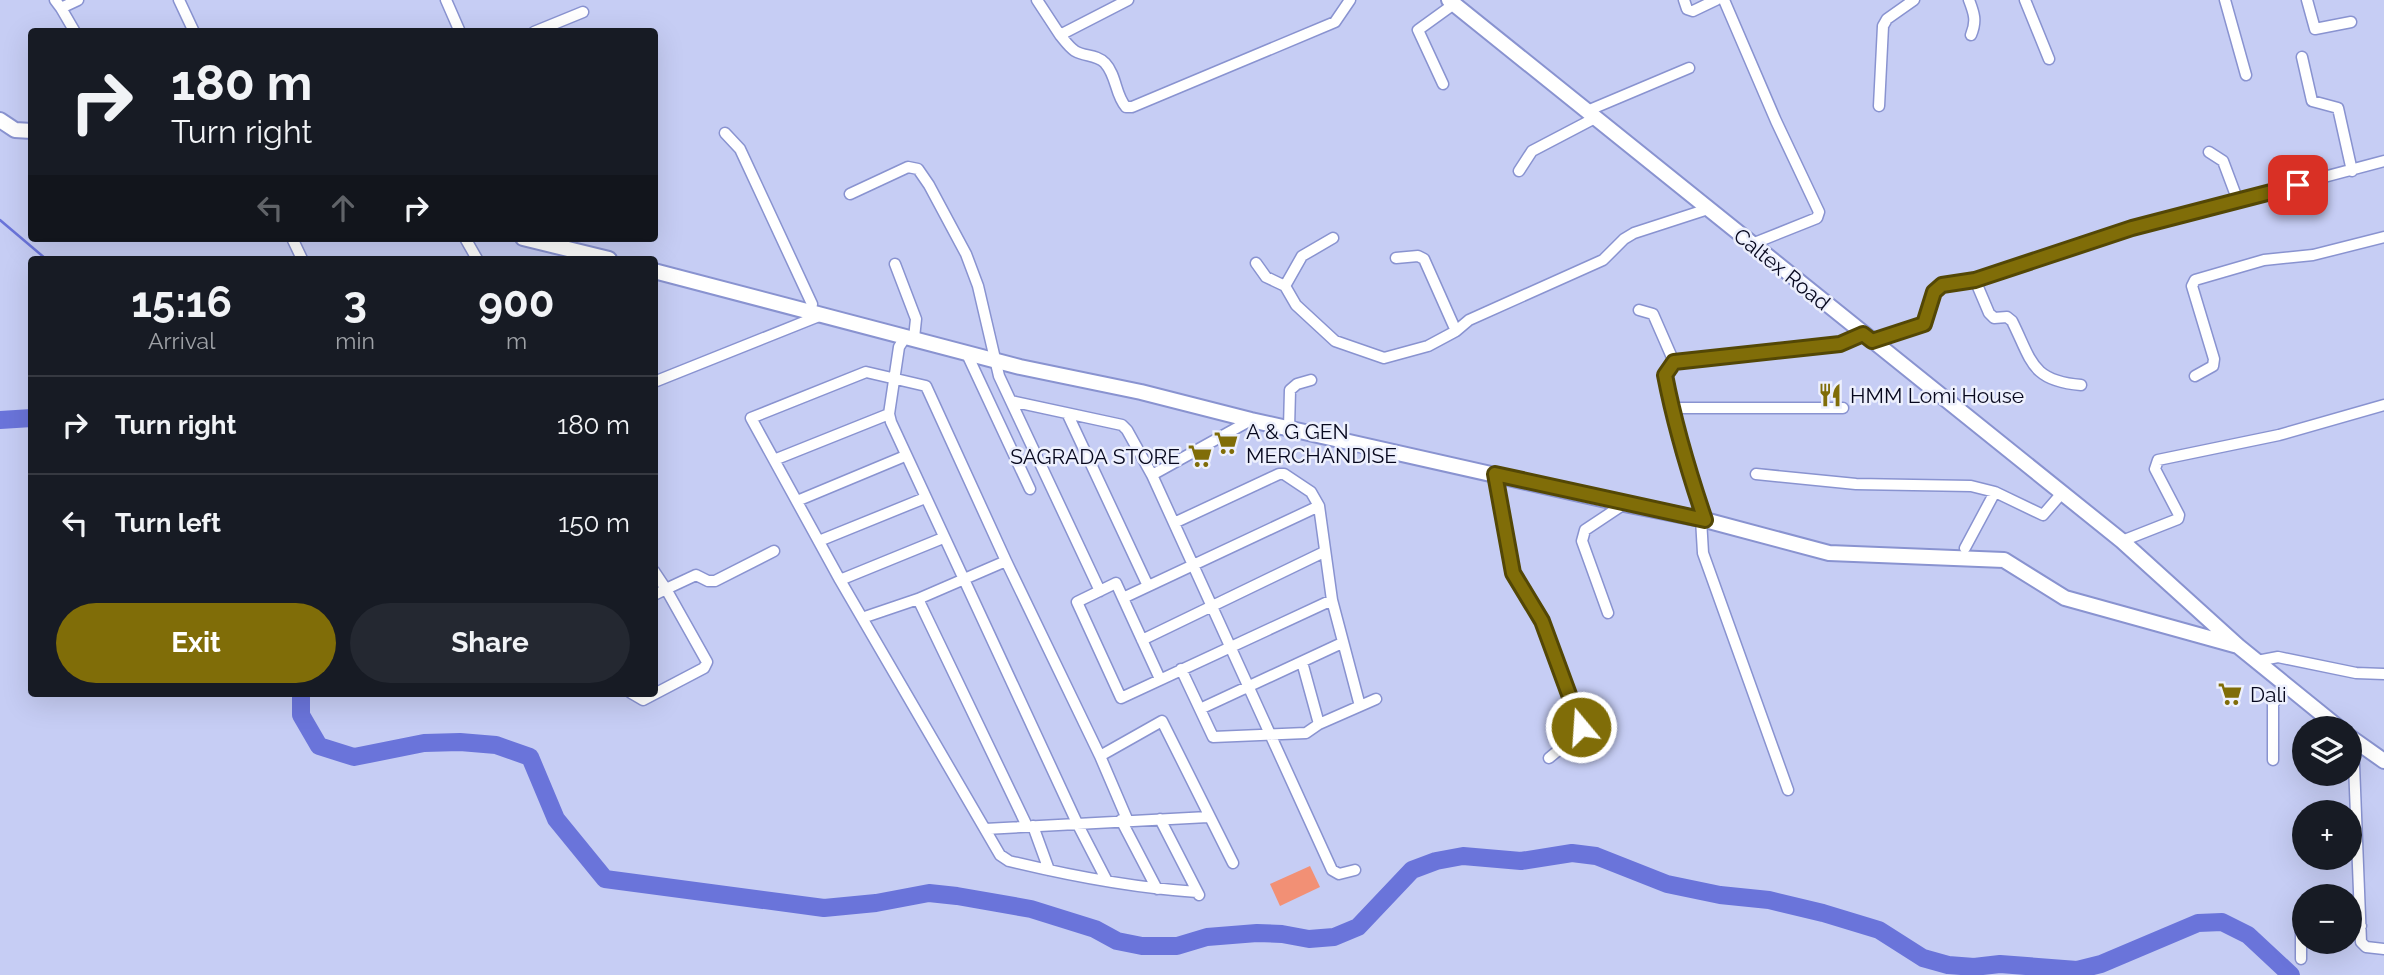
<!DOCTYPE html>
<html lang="en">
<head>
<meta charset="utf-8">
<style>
  body { margin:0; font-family:Raleway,sans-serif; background:#242831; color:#f1f3f6; height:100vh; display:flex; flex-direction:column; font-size:26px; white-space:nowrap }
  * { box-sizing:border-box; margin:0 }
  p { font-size:23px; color:#9ea1a6 }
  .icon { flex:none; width:38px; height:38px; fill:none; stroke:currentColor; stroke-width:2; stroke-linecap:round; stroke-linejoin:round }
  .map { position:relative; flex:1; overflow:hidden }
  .panel { position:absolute; left:28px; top:256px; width:630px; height:441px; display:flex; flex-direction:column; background:#171b24; border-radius:7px; box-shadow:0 7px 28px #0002 }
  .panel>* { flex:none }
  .top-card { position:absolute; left:28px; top:28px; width:630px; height:214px; border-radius:7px; box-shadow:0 7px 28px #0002; background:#171b24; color:#f1f3f6; overflow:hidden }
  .tools { position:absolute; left:2292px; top:716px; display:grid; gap:14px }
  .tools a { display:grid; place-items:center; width:70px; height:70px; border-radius:50%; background:#171b24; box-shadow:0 7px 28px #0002; font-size:35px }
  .pin { position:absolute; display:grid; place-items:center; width:60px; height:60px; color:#fff; margin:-30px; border-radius:14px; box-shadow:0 4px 10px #0006 }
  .me { position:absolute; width:77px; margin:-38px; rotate:342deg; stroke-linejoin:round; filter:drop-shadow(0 0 5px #0008) }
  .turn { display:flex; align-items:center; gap:24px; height:147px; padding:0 28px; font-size:32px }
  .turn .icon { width:91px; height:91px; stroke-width:2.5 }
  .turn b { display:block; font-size:49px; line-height:60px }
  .lanes { display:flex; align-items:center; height:66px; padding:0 28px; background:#0003; justify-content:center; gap:35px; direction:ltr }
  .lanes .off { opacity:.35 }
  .eta { display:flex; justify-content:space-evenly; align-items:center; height:119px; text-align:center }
  .eta b { font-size:42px; font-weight:700; line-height:49px }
  .action { display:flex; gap:14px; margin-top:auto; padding:14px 28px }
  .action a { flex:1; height:80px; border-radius:42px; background:#806d08; color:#fff; font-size:28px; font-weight:700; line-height:80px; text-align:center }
  .action a+a { background:#242831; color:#f1f3f6 }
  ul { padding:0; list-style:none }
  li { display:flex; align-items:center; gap:21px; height:98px; padding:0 28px; border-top:2px solid #363941 }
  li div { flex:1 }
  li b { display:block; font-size:26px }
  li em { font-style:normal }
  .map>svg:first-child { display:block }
  .green { fill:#f29075 }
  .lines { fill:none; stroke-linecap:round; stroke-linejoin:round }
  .stream { stroke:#6a74da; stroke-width:2.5 }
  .river { stroke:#6a74da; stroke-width:18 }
  .street-casing { stroke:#8993d0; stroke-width:13 }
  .secondary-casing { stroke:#8993d0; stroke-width:18 }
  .street { stroke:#fff; stroke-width:10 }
  .secondary { stroke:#fff; stroke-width:14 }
  .route-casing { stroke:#534705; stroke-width:18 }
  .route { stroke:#806d08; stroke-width:12 }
  .labels { text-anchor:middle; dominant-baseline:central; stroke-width:5; stroke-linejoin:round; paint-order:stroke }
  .street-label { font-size:21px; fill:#07081e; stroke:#edf0fd }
  .poi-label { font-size:21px; fill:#07081e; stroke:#edf0fd; text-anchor:start }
</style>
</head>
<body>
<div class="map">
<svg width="2384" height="975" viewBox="0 0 2384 975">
  <rect width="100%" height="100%" fill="#c6cdf4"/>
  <path class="green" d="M1310,866l10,21 -40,19 -10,-22z"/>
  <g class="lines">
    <path class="stream" d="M0,220l46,39"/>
    <path class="river" d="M0,420l32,-2
      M301,693v22l18,31 35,11 70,-14 36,-1 36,3 34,12 26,62 49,60 219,29 52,-5 53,-10 28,3 74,13 64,20 22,12 25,5h35l30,-9 50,-4 25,1 27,5 25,-2 24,-10 54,-57 24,-9 27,-5 58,5 51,-8 24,3 71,28 53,11 49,5 54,13 56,17 44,28 25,7 26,2 26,-3 77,6 24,-6 97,-41 24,-1 26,13 43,40"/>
    <g class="street-casing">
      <path id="street" d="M55,0l6,8 17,-8
        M179,0l15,32
        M446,0l14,32
        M1037,0l23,35 68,-35
        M1684,0l3,9 6,2 23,-11
        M1724,0l52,121 43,91 -2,6 -65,26
        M1969,0c5,13 8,21 2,35
        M2025,0l24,59
        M2225,0l21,75
        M2307,0l8,29 36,-7
        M61,8l14,24
        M534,32l49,-20
        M1060,35c5,6 9,12 15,16 10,6 21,3 30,12 12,13 10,32 21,44h6l203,-85 15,-22
        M2302,57l10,44 26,7 14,63
        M1443,84l-25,-54 36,-26
        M1879,106l4,-80 4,-7 27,-19
        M1587,111l102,-43
        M725,133l15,16 72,155 -2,9
        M2209,152l14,9 15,40
        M1519,171l13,-20 63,-33
        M850,194l58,-27 10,2 11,16 37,69 12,32 21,90 101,215
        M292,238l10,21
        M465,238l12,21
        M1396,258l22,-2 6,3 32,72
        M1256,263l10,14 19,9 11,19 39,36 49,17 44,-12 28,-15 13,-11 134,-60 21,-21 10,-6 74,-24
        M895,264l21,55 -2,19
        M1975,280l14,33 5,5 13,-1 5,4c20,40 19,60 69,64
        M1285,286l17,-30 31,-18
        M1639,310l14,4 21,48
        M906,336l-7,11 -10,67 2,8 186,401 30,58
        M1872,341l52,-17 10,-32 8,-7 33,-5 157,-52 252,-67
        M966,352l64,137
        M2195,376l18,-10 1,-7 -22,-73 3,-6 69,-20 49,-5 71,-18
        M654,382l165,-66
        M1011,401l111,24 5,5 25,45 180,395 7,4 16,-4
        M1671,408h172
        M1068,415l80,171
        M1289,428l1,-38 7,-6 14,-4
        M774,460l115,-46
        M1495,474l18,99 29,48 39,106 -3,7 -29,24
        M1756,474l100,10 115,2 24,6 48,23 19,-22
        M1152,475l99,-55
        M797,501l108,-45
        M1701,519l2,34 85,237
        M1705,520l-24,-69 -16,-76 9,-13 166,-18 23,-10
        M1174,523l105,-49h5l27,18 8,14 13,94 28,106
        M819,541l106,-43
        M2122,541l56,-22 1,-4 -24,-46 3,-9 121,-25 105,-30
        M1965,548l30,-56
        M654,571l12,18 -12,6
        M840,580l103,-42
        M1123,598l196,-92
        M918,599l109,227
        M1608,613l-26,-72 3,-11 39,-26
        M862,618l56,-19 88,-38
        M1142,640l182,-88
        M2257,661l21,-4 78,16 28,1
        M1302,662l17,62
        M1181,669l32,68 93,-4 13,-9 57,-25
        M1160,679l-44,-96 -39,19 44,96 211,-98
        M631,693l12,7 61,-32 3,-6 -41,-73 30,-14 12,6h7l59,-30
        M1200,709l142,-66
        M2353,739l8,203 5,5 18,2
        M1100,756l62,-35 71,142
        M2273,760v-56l14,-19
        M1127,819l-27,-63 -94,-195 -80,-175 -60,-14 -115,46 89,162 160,275 9,6c62,15 124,27 188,31
        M1160,819l39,76
        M1121,820l36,69
        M1033,826l16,44
        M985,829l223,-12
        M2350,926h11
        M2301,959v-26l4,-5"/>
    </g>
    <g class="secondary-casing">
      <path id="secondary" d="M1449,0l673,541 116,105 101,82
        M0,120l15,10 17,1
        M523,238l86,21
        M654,271l366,96 121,25 110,28 373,84 81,16 124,33 175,7 61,38 173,48
        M2350,737l34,24"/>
    </g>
    <use href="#street" class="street"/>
    <use href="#secondary" class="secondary"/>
  </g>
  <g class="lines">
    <g class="route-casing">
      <path id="route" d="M1581,727l-39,-106 -29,-48 -18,-99 210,46c-17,-50 -30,-93 -40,-145l9,-13 166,-18 23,-10 9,7 52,-17 10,-32 8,-7 33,-5 157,-52 166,-43"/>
    </g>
    <use href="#route" class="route"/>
  </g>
  <defs>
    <g id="restaurant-bare" transform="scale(1.89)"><path d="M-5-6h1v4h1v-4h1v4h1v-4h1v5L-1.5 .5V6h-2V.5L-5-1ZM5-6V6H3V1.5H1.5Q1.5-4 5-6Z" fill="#806d08" stroke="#edf0fd" stroke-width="2.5" paint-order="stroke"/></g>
    <g id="supermarket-bare" transform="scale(1.89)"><path d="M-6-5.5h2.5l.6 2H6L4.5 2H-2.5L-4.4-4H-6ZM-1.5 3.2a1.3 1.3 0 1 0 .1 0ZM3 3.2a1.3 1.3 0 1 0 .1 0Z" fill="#806d08" stroke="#edf0fd" stroke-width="2.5" paint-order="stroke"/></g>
  </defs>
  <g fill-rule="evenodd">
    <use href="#restaurant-bare" x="1830" y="395"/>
    <use href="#supermarket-bare" x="1226" y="443"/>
    <use href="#supermarket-bare" x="1200" y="456"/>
    <use href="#supermarket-bare" x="2230" y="694"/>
  </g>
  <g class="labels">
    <g class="street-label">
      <text transform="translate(1782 269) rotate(39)">Caltex Road</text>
    </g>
    <g class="poi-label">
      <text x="1850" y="395">HMM Lomi House</text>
      <text x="1246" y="431">A &amp; G GEN<tspan x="1246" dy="24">MERCHANDISE</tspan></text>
      <text x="1180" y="456" text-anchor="end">SAGRADA STORE</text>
      <text x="2250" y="694">Dali</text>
    </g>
  </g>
</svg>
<div class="tools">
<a><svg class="icon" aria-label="layers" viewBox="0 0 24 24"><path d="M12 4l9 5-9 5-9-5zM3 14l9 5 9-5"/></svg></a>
<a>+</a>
<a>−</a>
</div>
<div class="pin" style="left:2298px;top:185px;background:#d93025"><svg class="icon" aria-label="arrive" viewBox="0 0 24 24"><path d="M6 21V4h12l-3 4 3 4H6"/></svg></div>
<svg class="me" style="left:1581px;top:727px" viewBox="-20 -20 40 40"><circle r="17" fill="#806d08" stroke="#fff" stroke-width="3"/><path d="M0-11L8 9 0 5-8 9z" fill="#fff"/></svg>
<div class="top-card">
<div class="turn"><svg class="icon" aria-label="right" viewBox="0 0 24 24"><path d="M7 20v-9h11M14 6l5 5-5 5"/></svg><div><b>180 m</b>Turn right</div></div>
<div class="lanes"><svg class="icon off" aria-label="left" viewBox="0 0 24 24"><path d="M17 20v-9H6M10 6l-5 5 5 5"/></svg><svg class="icon off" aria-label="ahead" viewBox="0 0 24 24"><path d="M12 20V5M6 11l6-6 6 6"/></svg><svg class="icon" aria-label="right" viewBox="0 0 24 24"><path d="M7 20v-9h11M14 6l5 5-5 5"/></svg></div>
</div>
<section class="panel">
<div class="eta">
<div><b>15:16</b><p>Arrival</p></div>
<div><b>3</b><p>min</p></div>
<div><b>900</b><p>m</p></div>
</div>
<ul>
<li><svg class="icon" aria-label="right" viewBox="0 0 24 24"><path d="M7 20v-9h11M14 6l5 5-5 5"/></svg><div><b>Turn right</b></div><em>180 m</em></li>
<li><svg class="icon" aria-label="left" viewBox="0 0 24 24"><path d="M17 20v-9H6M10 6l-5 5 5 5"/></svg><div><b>Turn left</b></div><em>150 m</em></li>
</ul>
<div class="action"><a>Exit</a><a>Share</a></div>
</section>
</div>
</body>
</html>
